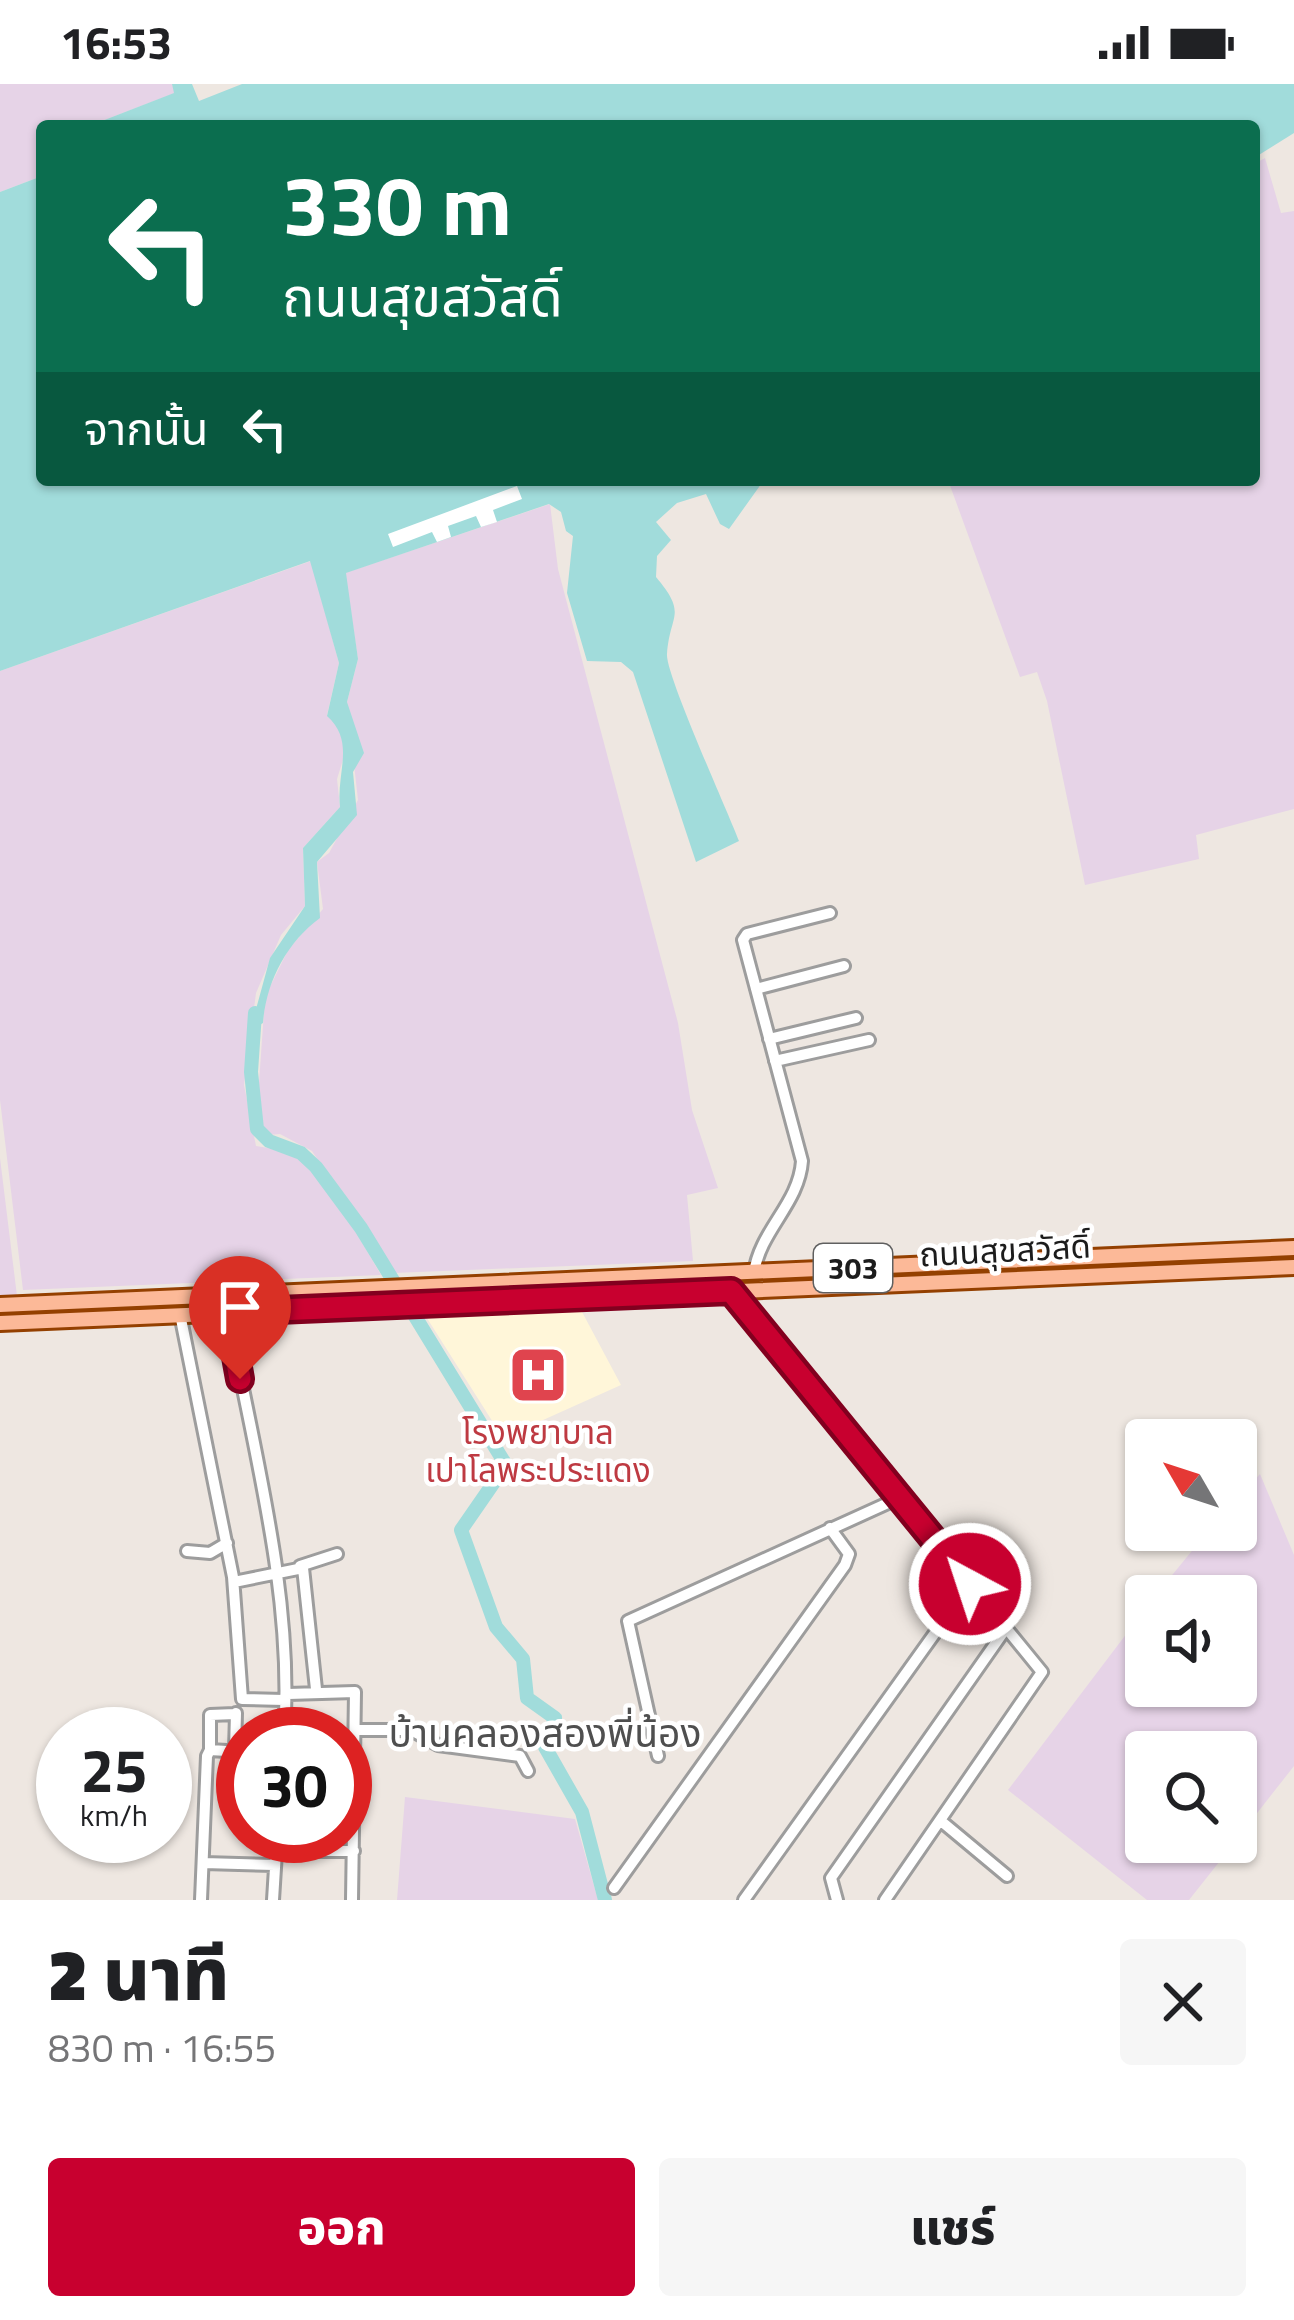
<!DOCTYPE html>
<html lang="th">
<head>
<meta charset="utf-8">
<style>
  body { margin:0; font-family:"Titillium Web","Noto Sans Thai",sans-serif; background:#f6f6f6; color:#202124; height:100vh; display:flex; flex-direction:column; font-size:45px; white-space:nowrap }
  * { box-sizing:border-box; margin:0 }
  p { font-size:39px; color:#757577 }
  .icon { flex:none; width:66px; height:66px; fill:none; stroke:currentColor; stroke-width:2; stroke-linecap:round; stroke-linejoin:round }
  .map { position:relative; height:1816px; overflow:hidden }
  .details { display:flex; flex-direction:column; background:#fff; flex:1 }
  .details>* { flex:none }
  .banner { position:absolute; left:36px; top:36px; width:1224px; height:366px; border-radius:12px; box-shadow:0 3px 9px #0004; background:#0b6e4f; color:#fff; overflow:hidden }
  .needle { width:78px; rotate:309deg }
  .buttons { position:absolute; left:1125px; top:1335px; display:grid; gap:24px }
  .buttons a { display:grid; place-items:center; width:132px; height:132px; border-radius:12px; background:#fff; box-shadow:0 3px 9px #0004; font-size:60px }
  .speed { position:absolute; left:36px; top:1623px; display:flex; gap:24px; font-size:60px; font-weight:700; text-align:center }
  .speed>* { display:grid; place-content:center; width:156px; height:156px; border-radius:50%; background:#fff; box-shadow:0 3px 9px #0004; line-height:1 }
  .speed small { font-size:30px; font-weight:400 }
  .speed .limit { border:18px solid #d22; background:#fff; color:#111 }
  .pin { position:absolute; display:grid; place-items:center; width:102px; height:102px; color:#fff; margin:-123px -51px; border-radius:50% 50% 50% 0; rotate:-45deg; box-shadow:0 0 12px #0007 }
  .pin .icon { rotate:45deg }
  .me { position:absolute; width:132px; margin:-66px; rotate:320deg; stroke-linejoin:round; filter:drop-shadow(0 0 9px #0008) }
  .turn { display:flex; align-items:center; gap:42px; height:252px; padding:0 48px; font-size:54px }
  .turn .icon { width:156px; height:156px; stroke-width:2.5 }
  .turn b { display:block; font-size:84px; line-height:102px }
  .then { display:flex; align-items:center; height:114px; padding:0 48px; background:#0003; gap:24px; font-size:45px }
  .round { display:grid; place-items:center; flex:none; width:126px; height:126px; border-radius:12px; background:#f6f6f6 }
  .headline { display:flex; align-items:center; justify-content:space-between; height:204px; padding:0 48px }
  h1 { font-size:72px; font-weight:800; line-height:90px }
  .cta { display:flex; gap:24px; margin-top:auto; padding:24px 48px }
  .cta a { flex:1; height:138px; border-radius:12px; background:#c8002f; color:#fff; font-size:48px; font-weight:800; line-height:138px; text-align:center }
  .cta a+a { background:#f6f6f6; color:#202124 }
  .status { display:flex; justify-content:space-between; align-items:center; height:84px; padding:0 60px; background:#fff; direction:ltr }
  .status svg { height:33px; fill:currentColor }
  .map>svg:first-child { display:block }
  .industrial { fill:#e6d3e7 }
  .education { fill:#fff6d9 }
  .water { fill:#a1dcdb }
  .pier { fill:#fff }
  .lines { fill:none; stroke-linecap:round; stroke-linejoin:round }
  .river { stroke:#a1dcdb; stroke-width:14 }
  .minor-casing { stroke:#9d9d9d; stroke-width:16 }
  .major-casing { stroke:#944000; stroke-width:20 }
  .minor { stroke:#fff; stroke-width:10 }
  .major { stroke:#fcb998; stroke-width:14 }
  .route-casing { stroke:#82001f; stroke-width:30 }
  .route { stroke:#c8002f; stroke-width:21 }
  .labels { text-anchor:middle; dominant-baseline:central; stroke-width:9; stroke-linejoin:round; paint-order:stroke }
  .shield { fill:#fff; stroke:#606060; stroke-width:3 }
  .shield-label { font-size:30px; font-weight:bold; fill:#1c1c1c }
  .street-label { font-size:33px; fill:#1c1c1c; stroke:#fff }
  .health-label { font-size:33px; fill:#be3a42; stroke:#fff }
  .quarter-label { font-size:39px; fill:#4f4f4f; stroke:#fff }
</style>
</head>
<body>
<div class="status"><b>16:53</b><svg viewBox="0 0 49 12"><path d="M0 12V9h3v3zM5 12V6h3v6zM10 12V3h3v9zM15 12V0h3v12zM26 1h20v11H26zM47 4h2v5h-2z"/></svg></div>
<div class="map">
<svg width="1294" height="1816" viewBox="0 0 1294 1816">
  <rect width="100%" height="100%" fill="#eee7e1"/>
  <path class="industrial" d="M0,0h172l3,9 -86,33h-47v50l-42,16z
    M1265,74l16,55 13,-2v598l-98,26 3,24 -114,26 -38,-184 -10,-29 -17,5 -72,-197h306v-316z
    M550,420l8,65 120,454 14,87 26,78 -31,7 6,66 -300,12 -81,-122 -32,-17 -13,1 -10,-24 8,-114 23,-47 35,-41 -6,-47 12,-9 29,-53 -11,-98 11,-43 -13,-86z
    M311,477l28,102 -12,52 13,12 7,20 -10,32 3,28 -37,41 2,58 -24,29 -25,58 -12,92 12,61 55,9 70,120 -358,15 -23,-190v-429z
    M0,1074l17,138h-17z
    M1260,1390l34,81v211l-58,74v-88h-90v90h89l-46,58h-42l-139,-110 138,-182v78h90v-90h-81l54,-66h27v-30z
    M405,1713l170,22 23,81h-201z"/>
  <path class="education" d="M581,1226l40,75 -118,53 -78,-123z"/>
  <path class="water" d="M172,0h20l7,17 43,-17h1052v49l-40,25v-32h-1165l85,-33z
    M42,92v304h722l-35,49 -9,-5 -14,-30 -29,9 -21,19 15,18 -14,16 -1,21c32,38 14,36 11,77 -2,19 61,158 72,187l-43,21 -63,-190 -12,-10 -34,-1 -20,-68 6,-57 -7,-5 -5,-19 -12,-8 -203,69 12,86 -11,43 17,51 -11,19 4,43 -40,47 3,56c-33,24 -54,64 -57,105l-13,8 20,-73 35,-52 -2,-58 37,-41c-4,-35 16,-65 -13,-91l12,-53 -29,-102 -310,110v-479z"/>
  <path class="pier" d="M517,402l5,13 -29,11 4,12 -16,5 -5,-11 -28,10 3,11 -14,5 -5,-10 -39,15 -5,-13z"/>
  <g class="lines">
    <path class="river" d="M255,929l-4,59 6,57 12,12 32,12 15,14 45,61 145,237 -45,65 35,97 27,32 4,39 28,20 -10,29 37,65 23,88"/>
    <g class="minor-casing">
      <path id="minor" d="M756,905l88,-23
        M769,955l87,-21
        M775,977l94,-21
        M754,1189c6,-43 45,-69 48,-112l-59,-221 4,-6 83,-21
        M731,1207l311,381 -157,228
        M228,1228c25,138 66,283 56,422
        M180,1230l53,263 9,122 42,1
        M187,1467l23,2 17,-10
        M300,1482l37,-12
        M234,1498l69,-14 13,121
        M288,1610l67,-2 -3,208
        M355,1646h56l27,15 82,11 8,15
        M210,1666v-35l25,-1
        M235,1667l1,-38
        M658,1672l-30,-135 271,-123
        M941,1737l66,55
        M276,1767h78
        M204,1779l71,2
        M614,1804l231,-323 4,-11 -19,-26
        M201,1816l6,-144 3,-6 33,2
        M273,1816l4,-64
        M744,1816l226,-316
        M837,1816l-6,-22 176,-251"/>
    </g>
    <g class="major-casing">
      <path id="major" d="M0,1221l1294,-57
        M0,1239l1294,-56"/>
    </g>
    <use href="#minor" class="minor"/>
    <use href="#major" class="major"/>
  </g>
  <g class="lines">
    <g class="route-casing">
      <path id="route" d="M240,1295l-12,-67 503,-21 239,293"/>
    </g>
    <use href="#route" class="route"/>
  </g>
  <defs>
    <g id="hospital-square" transform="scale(3)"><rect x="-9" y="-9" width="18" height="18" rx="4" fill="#e0444e" stroke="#fff"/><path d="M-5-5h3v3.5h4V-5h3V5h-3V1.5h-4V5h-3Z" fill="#fff"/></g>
  </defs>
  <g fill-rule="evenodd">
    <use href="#hospital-square" x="538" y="1291"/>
  </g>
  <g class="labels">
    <rect class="shield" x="814" y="1160" width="78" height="48" rx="9"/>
    <g class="shield-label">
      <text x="853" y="1184">303</text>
    </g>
    <g class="street-label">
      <text transform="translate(1005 1166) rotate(-3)">ถนนสุขสวัสดิ์</text>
    </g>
    <g class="health-label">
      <text x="538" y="1348">โรงพยาบาล<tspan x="538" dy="38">เปาโลพระประแดง</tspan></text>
    </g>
    <g class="quarter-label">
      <text x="545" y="1648">บ้านคลองสองพี่น้อง</text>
    </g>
  </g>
</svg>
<div class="buttons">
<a><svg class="needle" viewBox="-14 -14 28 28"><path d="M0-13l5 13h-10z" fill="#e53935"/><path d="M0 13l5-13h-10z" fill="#757577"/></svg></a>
<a><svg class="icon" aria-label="sound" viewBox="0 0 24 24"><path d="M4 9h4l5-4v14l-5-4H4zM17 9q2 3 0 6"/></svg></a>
<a><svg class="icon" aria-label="search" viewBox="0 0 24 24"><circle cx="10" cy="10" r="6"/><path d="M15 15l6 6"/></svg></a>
</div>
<div class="speed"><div>25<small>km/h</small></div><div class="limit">30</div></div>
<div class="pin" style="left:240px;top:1295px;background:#d93025"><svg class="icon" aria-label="arrive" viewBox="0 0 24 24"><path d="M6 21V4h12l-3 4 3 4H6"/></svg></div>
<svg class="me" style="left:970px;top:1500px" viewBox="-20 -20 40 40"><circle r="17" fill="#c8002f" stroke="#fff" stroke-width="3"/><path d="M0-11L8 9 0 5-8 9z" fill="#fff"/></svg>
<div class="banner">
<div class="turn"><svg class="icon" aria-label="left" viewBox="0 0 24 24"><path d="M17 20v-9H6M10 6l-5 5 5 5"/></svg><div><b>330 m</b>ถนนสุขสวัสดิ์</div></div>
<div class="then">จากนั้น<svg class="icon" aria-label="left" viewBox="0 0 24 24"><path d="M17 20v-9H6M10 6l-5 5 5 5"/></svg></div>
</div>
</div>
<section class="details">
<div class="headline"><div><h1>2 นาที</h1><p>830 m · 16:55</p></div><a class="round"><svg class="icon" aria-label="close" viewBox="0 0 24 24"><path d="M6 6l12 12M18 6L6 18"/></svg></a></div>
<div class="cta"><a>ออก</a><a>แชร์</a></div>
</section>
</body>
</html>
